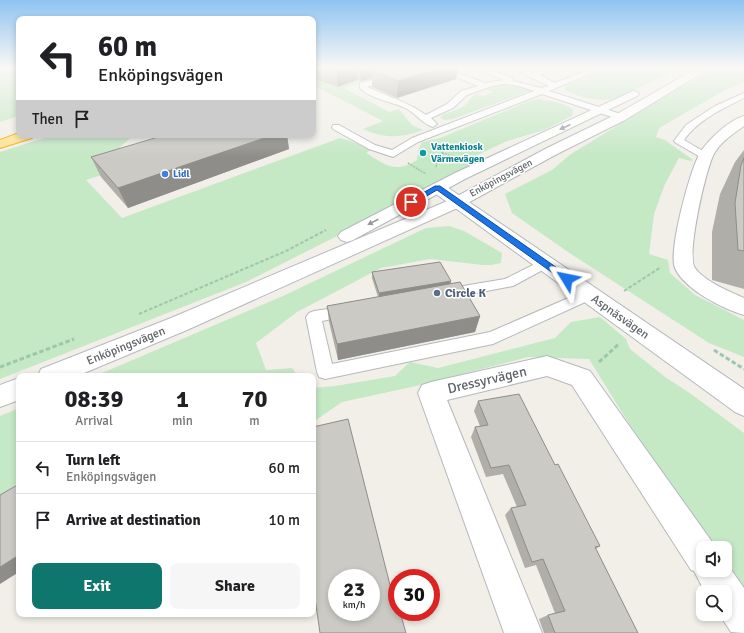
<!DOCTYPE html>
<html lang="en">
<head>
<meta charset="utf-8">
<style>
  body { margin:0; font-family:Signika,sans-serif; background:#f6f6f6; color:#202124; height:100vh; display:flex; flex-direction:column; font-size:15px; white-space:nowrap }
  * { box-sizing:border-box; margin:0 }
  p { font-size:13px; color:#757577 }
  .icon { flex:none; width:22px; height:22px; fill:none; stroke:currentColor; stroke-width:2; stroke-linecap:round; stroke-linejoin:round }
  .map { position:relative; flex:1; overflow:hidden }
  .details { position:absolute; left:16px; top:373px; width:300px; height:244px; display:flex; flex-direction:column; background:#fff; border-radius:8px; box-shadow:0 2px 6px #0003 }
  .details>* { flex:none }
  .hud { position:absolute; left:16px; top:16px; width:300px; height:122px; border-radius:8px; box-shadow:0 2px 6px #0003; background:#fff; color:#202124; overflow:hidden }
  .fabs { position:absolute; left:696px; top:541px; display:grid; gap:8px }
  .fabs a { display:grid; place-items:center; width:36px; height:36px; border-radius:8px; background:#fff; box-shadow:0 2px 6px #0003; font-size:20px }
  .speed { position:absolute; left:328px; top:569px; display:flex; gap:8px; font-size:20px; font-weight:700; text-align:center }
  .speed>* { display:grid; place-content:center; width:52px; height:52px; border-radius:50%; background:#fff; box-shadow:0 2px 6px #0003; line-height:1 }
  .speed small { font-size:10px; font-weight:400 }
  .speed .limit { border:6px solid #d22; background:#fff; color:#111 }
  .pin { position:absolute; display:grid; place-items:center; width:34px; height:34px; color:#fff; margin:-17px; border:2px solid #fff; border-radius:50%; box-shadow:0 1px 4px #0007 }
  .me { position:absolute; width:44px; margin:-22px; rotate:305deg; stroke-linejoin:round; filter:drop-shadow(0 0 3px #0008) }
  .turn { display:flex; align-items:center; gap:14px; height:84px; padding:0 16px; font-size:18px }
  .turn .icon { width:52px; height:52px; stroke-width:2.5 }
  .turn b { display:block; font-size:28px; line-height:34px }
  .then { display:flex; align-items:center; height:38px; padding:0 16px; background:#0003; gap:8px; font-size:15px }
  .eta { display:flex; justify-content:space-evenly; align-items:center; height:68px; text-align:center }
  .eta b { font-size:24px; font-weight:700; line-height:28px }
  .primary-button { display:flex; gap:8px; margin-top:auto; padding:8px 16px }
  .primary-button a { flex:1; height:46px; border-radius:8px; background:#0f766e; color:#fff; font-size:16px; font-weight:700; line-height:46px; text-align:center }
  .primary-button a+a { background:#f6f6f6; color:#202124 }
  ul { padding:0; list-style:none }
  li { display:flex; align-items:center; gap:12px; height:52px; padding:0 16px; border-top:1px solid #e0e0e0 }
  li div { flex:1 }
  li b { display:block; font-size:15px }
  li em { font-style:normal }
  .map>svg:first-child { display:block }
  .green { fill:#c5e8c5 }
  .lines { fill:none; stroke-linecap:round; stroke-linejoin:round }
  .lane-casing { stroke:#b5b8bc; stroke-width:2 }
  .street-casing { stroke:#b5b8bc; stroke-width:2 }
  .secondary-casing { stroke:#b6babf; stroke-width:2 }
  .highway-casing { stroke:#f9ab00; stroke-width:2 }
  .path-far2 { stroke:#9cc7a9; stroke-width:1.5; stroke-dasharray:2 1; stroke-linecap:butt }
  .path-far1 { stroke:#9cc7a9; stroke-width:2; stroke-dasharray:3.5 2; stroke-linecap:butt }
  .path { stroke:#9cc7a9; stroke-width:3; stroke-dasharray:4.5 2.5; stroke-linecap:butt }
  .lane { fill:#fff; fill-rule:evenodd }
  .street { fill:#fff; fill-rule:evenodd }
  .secondary { fill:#fff; fill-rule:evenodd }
  .highway { fill:#fde293; fill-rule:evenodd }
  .wall { fill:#afaea9 }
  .shaded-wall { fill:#8f8d8a }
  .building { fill:#cccac5; stroke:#8f8d8a; fill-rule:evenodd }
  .oneway { fill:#979a9d }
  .route { fill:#1a73e8; stroke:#114b97 }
  .culture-dot { fill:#0f9aa8; stroke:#fff; stroke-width:1.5 }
  .shop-dot { fill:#3f7fe0; stroke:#fff; stroke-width:1.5 }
  .service-dot { fill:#5c6f8a; stroke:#fff; stroke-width:1.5 }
  .labels { text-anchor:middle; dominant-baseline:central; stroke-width:3; stroke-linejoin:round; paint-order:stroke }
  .far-culture-label { font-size:10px; font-weight:bold; fill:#0d838f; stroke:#fff; text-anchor:start }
  .far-shop-label { font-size:10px; font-weight:bold; fill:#366cbe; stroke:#fff; text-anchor:start }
  .far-street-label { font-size:10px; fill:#5f6368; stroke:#fff }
  .service-label { font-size:12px; font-weight:bold; fill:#4e5e75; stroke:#fff; text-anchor:start }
  .street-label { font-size:12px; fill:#5f6368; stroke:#fff }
  .near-street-label { font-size:14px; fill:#5f6368; stroke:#fff }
</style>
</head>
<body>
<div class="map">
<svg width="744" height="633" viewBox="0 0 744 633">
  <rect width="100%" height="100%" fill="#f1efe8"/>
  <path class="green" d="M0,68h19v48l-19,6z
    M410,68l-66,20 45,24 10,-3 13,16 11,5c-23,8 -37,9 -60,-1l20,-8 -70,-36v-7l53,-1z
    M610,68h70l-63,30c-19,4 -36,0 -52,-8v-4z
    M719,68h25v14l-19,8 -66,38 -3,9 9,3 28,20 -2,1 -12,-3 -14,26 -11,30 -5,40 19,6 2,13 25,22 49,25v37l-35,-14 -138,-89 -59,-41 -7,-19 47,-24 19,-16 109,-67z
    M504,84l28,6 -79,29 -9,1 -4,-3c7,-6 18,-6 25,-12 4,-4 6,-9 12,-11l6,2 10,-4 -7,-3z
    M539,99c11,2 26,3 34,11l-1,6 -28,14 -37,11 -40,19 4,7 -44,20 -82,45 -99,50 -246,97v-227l54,-17h79l-19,18 13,14 -41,13 36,38 218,-80 11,3 20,9 -5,3c20,12 29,21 51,7l1,-9 4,-9 18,-4 89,-37z
    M449,226l15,5 38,22 -1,10 -10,2h-8l-53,-6 -49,9 -84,44 -41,31 10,27 26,-2 6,8h-203l188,-80 143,-68z
    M600,317l26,22 4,10 35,28 26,17 53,39v156l-19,-26v-15h-11l-6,-9 -80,-117 -39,-63 -61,-2 -112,29 -74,16 -29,20v-34l22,-2 60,-10 15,-14 28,6 117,-30 16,-16z
    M19,408v74l-19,15v-81z"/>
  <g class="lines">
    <g class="lane-casing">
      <path id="lane" d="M417,68h12l-62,19c20,9 41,15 59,28l21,-11 14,-13 17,-5 -34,-14 -8,-2 -1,-2 12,1 38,14 19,-3 -30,-12h10l29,10v3l28,7 8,-2c-11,-6 -25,-10 -34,-18h8l10,5 12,-5h10l-15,7 15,8 39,-15h10l-55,23 75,24 1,2 -4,3 -3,-1 -76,-25 -124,48 -25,15 -24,-8 -36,-20 -1,-2 1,-2h6l36,20 17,5 20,-12 122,-47 -15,-5 -13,-2 -14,2 -25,9 -14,13 -22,10 6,6 -4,3c-10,-3 -17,-13 -26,-18 -15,-8 -35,-9 -47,-21v-5z
        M744,93v5c-22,11 -46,22 -60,42l24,14 2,2 -2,2h-6l-26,-15 -2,-2 12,-16 29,-19z
        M545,259l5,1 2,3 -2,3 -37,20 -68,13 -5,-1 -2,-4 2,-4 5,-1 60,-10z
        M589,289l5,1 2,4 -2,4 -101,46 -168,35 -6,-2 -2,-5 -11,-55 3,-4 5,-2 34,-5 5,1 2,4 -2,4 -31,6 10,43 158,-32z"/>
    </g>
    <g class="street-casing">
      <path id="street" d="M744,116v10c-10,7 -22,15 -29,26 -9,14 -29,104 -20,116 9,13 35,24 49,30v17c-21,-6 -60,-26 -69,-47 -7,-16 15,-99 25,-115 8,-13 29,-33 44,-37z
        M438,183l6,2 300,204v27l-9,-4 -303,-221 -2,-3 2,-3z
        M547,356l43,15 125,175 1,2h-13v22h22v-9l19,27v45l-13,-1 -12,-18h6v-22h-20l-11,-21 -3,-1 -119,-185 -25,-9 -100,24 95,233h-38l-86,-240 4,-8 9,-3z"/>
    </g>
    <g class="secondary-casing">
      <path id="secondary" d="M697,68h13l-85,52 -68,34 -93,51 -277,125 -110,46h-39l3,-7 130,-51 281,-119 95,-51 70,-34z
        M633,91l4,1 2,2 -2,2 -172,83 -112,61 -6,2 -6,-2 -3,-4 3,-4 114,-59z
        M19,378v22l-19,7v-22z"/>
    </g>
    <g class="highway-casing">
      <path id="highway" d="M19,133v2h15l-2,3 -32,10v-8z"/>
    </g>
    <path class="path-far2" d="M616,71l7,-3
      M442,153l13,4
      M408,163l18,11
      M436,167l2,-9 10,-12"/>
    <path class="path-far1" d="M624,291l37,-24
      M139,314l147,-63 40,-21"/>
    <path class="path" d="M714,350l30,19
      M599,362l20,-18
      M0,367l74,-28"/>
    <use href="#lane" class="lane"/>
    <use href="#street" class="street"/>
    <use href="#secondary" class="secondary"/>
    <use href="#highway" class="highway"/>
  </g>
  <path class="wall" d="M313,68h145l-2,11 -59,19 -25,-11v-9l-11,3 -4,-1 -19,7 -25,-9z
    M165,135h122l2,14 -161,59 -27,-31 -10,-20z
    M744,150v139l-32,-9v-48l8,-38 15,-32z
    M372,272l79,12 29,32 -5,16 -137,28 -9,-38 -2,-16 51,-9 -6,-19z
    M478,401l77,64 45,81 -4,3 42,84h-94l-5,-14 9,-4 7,-2 -19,-48 -11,3 -20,-53 6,-7 6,-1 -14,-33 -17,3 -15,-40 4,-10 5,-1 -6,-15z"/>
  <path class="shaded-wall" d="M345,68h12v12l-19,7 -1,-16z
    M360,68h50l-38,3v7l-11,3z
    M441,68h17l-2,11 -59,19 1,-17z
    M273,135h14l2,14 -161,59 -10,-20z
    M451,281l-1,6 -71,12v-6z
    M480,316l-5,16 -137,28 -1,-16z
    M19,555v17l-19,12v-17z"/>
  <path class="building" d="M329,68h16l-8,3z
    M381,68h60l-43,13 -26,-10z
    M165,135h108l-155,53 -27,-31z
    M744,158v93l-6,-1 -3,-47 6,-38z
    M440,262l11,19 -72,12 -7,-21z
    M460,282l20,34 -143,28 -10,-38z
    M519,394l36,71 3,-1 42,82 -5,1 43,86h-83l-7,-18 17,-4 -22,-52 -11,3 -21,-54 15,-3 -17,-40 -18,3 -16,-41 13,-2 -10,-24z
    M348,419l42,166 3,-1 4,15v13h3l6,21h-86l-7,-49v-157zM337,578h34v34h-34z
    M19,484v71l-19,12v-72z"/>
  <defs><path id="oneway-solid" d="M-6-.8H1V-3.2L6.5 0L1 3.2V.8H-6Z"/></defs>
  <g class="oneway">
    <use href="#oneway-solid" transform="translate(565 127) rotate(155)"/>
    <use href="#oneway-solid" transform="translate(373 222) rotate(152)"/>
  </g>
  <linearGradient id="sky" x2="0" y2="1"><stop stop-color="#8fc3f1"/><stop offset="0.43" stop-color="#f9f8f5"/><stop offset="1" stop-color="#f9f8f5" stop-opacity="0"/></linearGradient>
  <rect width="744" height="157" fill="url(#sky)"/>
  <path class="route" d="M435,186h5l130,91 1,2 -1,2h-6l-127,-91 -24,14 -6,-2z"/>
  <circle class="culture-dot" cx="423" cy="153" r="4"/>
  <circle class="shop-dot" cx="165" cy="174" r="4"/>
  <circle class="service-dot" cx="437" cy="293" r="4"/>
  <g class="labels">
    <g class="far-culture-label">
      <text x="431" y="147">Vattenkiosk<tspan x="431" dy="12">Värmevägen</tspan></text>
    </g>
    <g class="far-shop-label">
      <text x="173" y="174">Lidl</text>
    </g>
    <g class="far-street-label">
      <text transform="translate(501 178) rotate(-28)">Enköpingsvägen</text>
    </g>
    <g class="service-label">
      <text x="445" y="293">Circle K</text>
    </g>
    <g class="street-label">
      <text transform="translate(620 317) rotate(35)">Aspnäsvägen</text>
      <text transform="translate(126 346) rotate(-22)">Enköpingsvägen</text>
    </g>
    <g class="near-street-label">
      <text transform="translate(487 380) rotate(-13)">Dressyrvägen</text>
    </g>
  </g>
</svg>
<div class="fabs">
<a><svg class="icon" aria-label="sound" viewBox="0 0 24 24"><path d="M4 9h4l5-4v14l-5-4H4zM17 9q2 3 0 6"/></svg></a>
<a><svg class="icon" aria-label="search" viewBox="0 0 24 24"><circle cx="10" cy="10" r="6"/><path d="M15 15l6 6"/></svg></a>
</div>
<div class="speed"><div>23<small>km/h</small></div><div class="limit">30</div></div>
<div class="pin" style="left:411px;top:202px;background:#d93025"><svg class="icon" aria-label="arrive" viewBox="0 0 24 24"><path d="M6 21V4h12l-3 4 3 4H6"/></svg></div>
<svg class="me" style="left:567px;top:279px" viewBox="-20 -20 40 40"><path d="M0-17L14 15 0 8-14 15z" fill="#1a73e8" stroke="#fff" stroke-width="4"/></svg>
<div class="hud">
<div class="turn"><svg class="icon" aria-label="left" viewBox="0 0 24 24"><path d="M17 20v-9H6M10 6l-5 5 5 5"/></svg><div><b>60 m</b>Enköpingsvägen</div></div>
<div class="then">Then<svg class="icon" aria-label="arrive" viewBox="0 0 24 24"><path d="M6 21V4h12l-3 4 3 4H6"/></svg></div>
</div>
<section class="details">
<div class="eta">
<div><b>08:39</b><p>Arrival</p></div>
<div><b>1</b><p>min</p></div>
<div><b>70</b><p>m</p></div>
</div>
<ul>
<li><svg class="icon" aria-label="left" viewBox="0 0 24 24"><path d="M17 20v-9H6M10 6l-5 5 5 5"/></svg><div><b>Turn left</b><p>Enköpingsvägen</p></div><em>60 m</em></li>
<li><svg class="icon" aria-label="arrive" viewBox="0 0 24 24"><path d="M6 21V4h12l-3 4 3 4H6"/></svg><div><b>Arrive at destination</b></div><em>10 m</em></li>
</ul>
<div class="primary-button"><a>Exit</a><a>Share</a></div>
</section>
</div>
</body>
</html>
